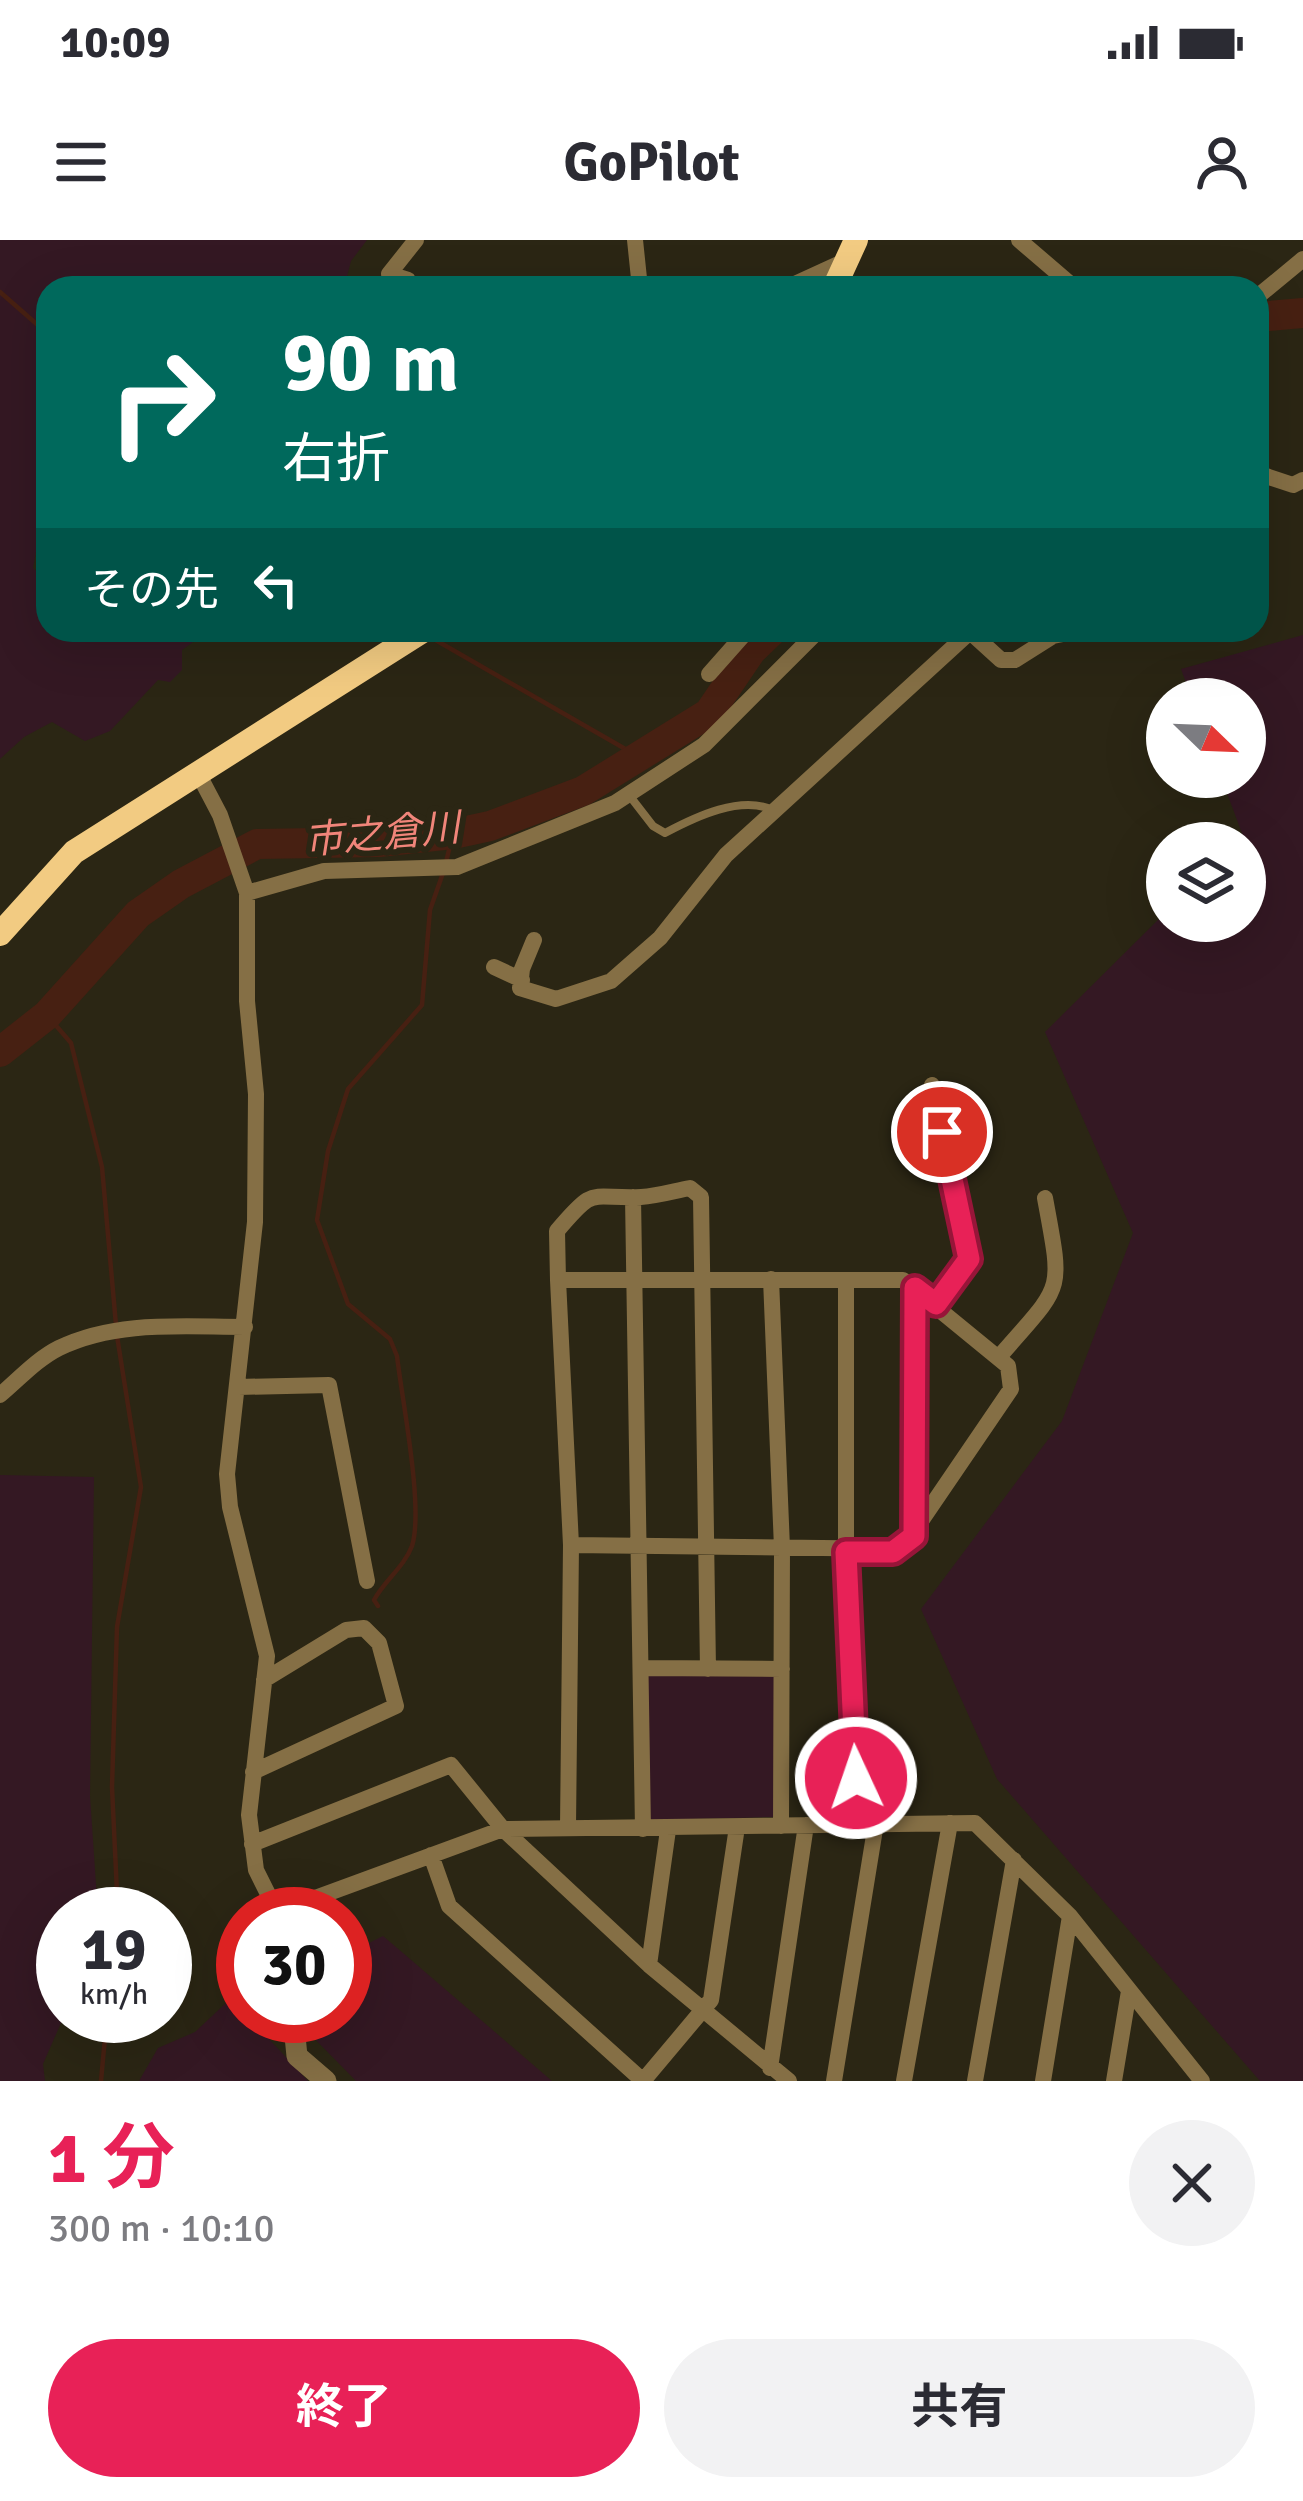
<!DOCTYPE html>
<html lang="ja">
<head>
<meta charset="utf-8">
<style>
  body { margin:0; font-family:Signika,"Noto Sans JP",sans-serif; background:#f2f2f3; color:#2b2b33; height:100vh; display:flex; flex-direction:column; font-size:45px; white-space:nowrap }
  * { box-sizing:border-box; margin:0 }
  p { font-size:39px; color:#7c7c81 }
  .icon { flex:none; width:66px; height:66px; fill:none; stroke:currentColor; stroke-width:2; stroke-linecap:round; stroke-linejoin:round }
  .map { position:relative; height:1841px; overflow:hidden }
  .sheet { display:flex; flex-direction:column; background:#fff; flex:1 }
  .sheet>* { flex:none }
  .banner { position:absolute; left:36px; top:36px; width:1233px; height:366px; border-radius:36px; box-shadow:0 12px 48px #0002; background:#00695c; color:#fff; overflow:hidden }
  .needle { width:78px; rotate:113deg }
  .controls { position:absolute; left:1146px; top:438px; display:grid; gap:24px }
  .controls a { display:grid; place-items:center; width:120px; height:120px; border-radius:50%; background:#fff; box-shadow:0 12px 48px #0002; font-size:60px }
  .speed { position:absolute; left:36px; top:1647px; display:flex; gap:24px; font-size:60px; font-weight:700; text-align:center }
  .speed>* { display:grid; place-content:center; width:156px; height:156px; border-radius:50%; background:#fff; box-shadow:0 12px 48px #0002; line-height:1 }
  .speed small { font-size:30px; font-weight:400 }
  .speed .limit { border:18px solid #d22; background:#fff; color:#111 }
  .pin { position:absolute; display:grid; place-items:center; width:102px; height:102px; color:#fff; margin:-51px; border:6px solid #fff; border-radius:50%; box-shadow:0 3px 12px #0007 }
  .me { position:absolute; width:132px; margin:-66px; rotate:357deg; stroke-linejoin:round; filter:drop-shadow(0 0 9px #0008) }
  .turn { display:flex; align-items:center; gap:42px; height:252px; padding:0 48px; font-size:54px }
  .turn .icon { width:156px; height:156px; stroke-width:2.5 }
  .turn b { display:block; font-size:84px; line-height:102px }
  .then { display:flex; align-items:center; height:114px; padding:0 48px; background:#0003; gap:24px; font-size:45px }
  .round { display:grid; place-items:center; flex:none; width:126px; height:126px; border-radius:63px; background:#f2f2f3 }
  .head { display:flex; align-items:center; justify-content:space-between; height:204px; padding:0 48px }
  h1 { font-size:72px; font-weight:700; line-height:90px; color:#e82157 }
  .primary-button { display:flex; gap:24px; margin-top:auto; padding:24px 48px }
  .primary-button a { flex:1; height:138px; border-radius:72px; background:#e82157; color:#fff; font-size:48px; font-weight:700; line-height:138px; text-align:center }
  .primary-button a+a { background:#f2f2f3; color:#2b2b33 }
  .status { display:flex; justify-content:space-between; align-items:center; height:84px; padding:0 60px; background:#fff; direction:ltr }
  .status svg { height:33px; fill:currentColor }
  header { display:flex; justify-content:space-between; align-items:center; height:156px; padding:0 48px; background:#fff; font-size:54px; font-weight:700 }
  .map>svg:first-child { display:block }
  .green { fill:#341823 }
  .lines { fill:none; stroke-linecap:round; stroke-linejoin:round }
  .stream { stroke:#472012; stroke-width:4.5 }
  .river { stroke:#472012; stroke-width:30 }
  .service { stroke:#856f45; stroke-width:8 }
  .minor { stroke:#856f45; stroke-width:16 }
  .tertiary { stroke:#856f45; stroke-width:21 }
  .secondary { stroke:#f2cb82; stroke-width:24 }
  .route-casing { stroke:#971539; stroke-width:30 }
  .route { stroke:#e82157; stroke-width:21 }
  .labels { text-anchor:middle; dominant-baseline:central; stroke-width:12; stroke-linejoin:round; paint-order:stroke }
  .water-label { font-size:39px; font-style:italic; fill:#f1857a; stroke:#2b2614 }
</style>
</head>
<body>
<div class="status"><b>10:09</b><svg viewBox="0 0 49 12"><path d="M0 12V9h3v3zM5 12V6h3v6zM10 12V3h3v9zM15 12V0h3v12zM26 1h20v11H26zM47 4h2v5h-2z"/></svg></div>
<header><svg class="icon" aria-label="menu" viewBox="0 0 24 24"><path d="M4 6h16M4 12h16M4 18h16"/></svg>GoPilot<svg class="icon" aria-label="person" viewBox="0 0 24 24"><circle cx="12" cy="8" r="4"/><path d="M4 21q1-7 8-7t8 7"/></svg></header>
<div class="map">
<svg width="1303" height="1841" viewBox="0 0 1303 1841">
  <rect width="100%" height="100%" fill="#2b2614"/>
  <path class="green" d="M0,0h367l-16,21 -7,27h-296v236l-8,6 -7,38 15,14v48h162l-28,20v20l-12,12 -12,-2 -48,51 -25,10 -33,-19 -28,15 -24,22z
    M1303,395v1446h-43l-263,-302 -76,-170 141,-188 71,-188 -88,-201 122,-121v10h78v-78h-9l7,-7 -22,-59h24v-78h-53l-11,-30z
    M0,1235l94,2 -4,319 8,118h-35l1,102 -21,48 2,17h-45z
    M782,1434l-4,143 -129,3 -6,-145z
    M383,1696l20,17 149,128h-196l-48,-49v-16h37v-61z
    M243,1747v29h24l3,24 38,41h-169l19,-33 37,-16z"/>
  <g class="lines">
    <path class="stream" d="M0,52l48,42
      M432,398l209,120
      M446,622l7,-28
      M47,775l24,28 31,124 14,158
      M117,1096l24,151 -24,140 -5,160 6,127
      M378,1366l-4,-6c10,-19 30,-33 38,-54 12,-38 -10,-146 -15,-190l-7,-17 -42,-35 -31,-84 11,-69 20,-62 74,-84 8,-95 13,-37
      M101,1841l6,-65"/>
    <path class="river" d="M1257,77l46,-4
      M0,812l47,-37 91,-101 43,-30 76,-40 122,-2 74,-8 37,-8 93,-35 126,-78 42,-62 22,-21"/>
    <path class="service" d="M629,555l24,31 12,7c30,-16 77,-39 110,-22"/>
    <path class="minor" d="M635,0l5,48
      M1019,0l56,48
      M411,48l-3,-8 -19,-6 27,-34
      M786,48l59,-27
      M1257,57l46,-38
      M1257,233l36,12 10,-5
      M968,390l33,30h14l38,-24 30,-6
      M709,434l39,-44
      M199,535l21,40 27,78v108l9,93 -1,128 -28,252 3,33 37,149 -18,159 7,55 21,42 226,-83 472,-6 95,93 132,165
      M247,653l77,-22 133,-4 158,-64 89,-58 115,-115
      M534,700l-12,29 -2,19 36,11 55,-18 49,-43 66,-83 246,-225
      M494,727l28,13
      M932,845l37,174 -33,45
      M633,957l10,632
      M771,1039l11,269 -1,278
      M558,1040l-1,-49c39,-46 31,-32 84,-34 17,-1 33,-6 49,-9l11,9 7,472
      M846,1040v272l11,271
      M999,1117c65,-75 64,-61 46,-159
      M239,1147l90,-2 38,196
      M0,1155c19,-16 37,-36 59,-47 58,-28 124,-21 186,-21
      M914,1294l1,-245
      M641,1428l141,1
      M253,1532l143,-66 -17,-63 -15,-15 -18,2 -82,50
      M568,1587l3,-282 -13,-265h345l105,86 3,23 -109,160 -331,-4
      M252,1604l199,-79 52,64 146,136 140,116
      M431,1615l18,51 194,175 68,-81 26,-173
      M649,1725l19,-135
      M770,1828l36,-243
      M834,1841l42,-258
      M904,1841l46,-258
      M975,1841l39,-221
      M1043,1841l27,-165
      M1114,1841l15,-90"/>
    <path class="tertiary" d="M277,1672v2
      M293,1776l4,40 29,25"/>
    <path class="secondary" d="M834,48l22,-48
      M0,694l74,-82 350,-222"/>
  </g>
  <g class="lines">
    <g class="route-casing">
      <path id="route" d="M856,1538l-10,-226h47l21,-16 1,-248 21,16 33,-45 -27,-127"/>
    </g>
    <use href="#route" class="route"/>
  </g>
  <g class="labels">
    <g class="water-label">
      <text transform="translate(382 594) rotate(-5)">市之倉川</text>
    </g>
  </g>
</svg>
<div class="controls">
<a><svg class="needle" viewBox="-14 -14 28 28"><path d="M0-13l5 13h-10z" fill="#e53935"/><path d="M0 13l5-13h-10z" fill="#7c7c81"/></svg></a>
<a><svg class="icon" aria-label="layers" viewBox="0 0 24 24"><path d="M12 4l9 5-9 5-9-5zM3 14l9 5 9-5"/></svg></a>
</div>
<div class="speed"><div>19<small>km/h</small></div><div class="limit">30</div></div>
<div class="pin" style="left:942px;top:892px;background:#d93025"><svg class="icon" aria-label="arrive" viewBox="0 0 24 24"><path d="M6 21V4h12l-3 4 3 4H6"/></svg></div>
<svg class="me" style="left:856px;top:1538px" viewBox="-20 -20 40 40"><circle r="17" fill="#e82157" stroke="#fff" stroke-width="3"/><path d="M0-11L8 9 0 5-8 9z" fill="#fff"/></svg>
<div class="banner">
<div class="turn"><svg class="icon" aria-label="right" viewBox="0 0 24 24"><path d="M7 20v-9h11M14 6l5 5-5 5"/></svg><div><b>90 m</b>右折</div></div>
<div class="then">その先<svg class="icon" aria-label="left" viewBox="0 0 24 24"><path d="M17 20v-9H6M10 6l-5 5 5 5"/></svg></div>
</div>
</div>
<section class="sheet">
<div class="head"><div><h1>1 分</h1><p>300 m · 10:10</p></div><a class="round"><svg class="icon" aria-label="close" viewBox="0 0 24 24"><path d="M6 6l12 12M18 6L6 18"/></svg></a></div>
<div class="primary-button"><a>終了</a><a>共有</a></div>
</section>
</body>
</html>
